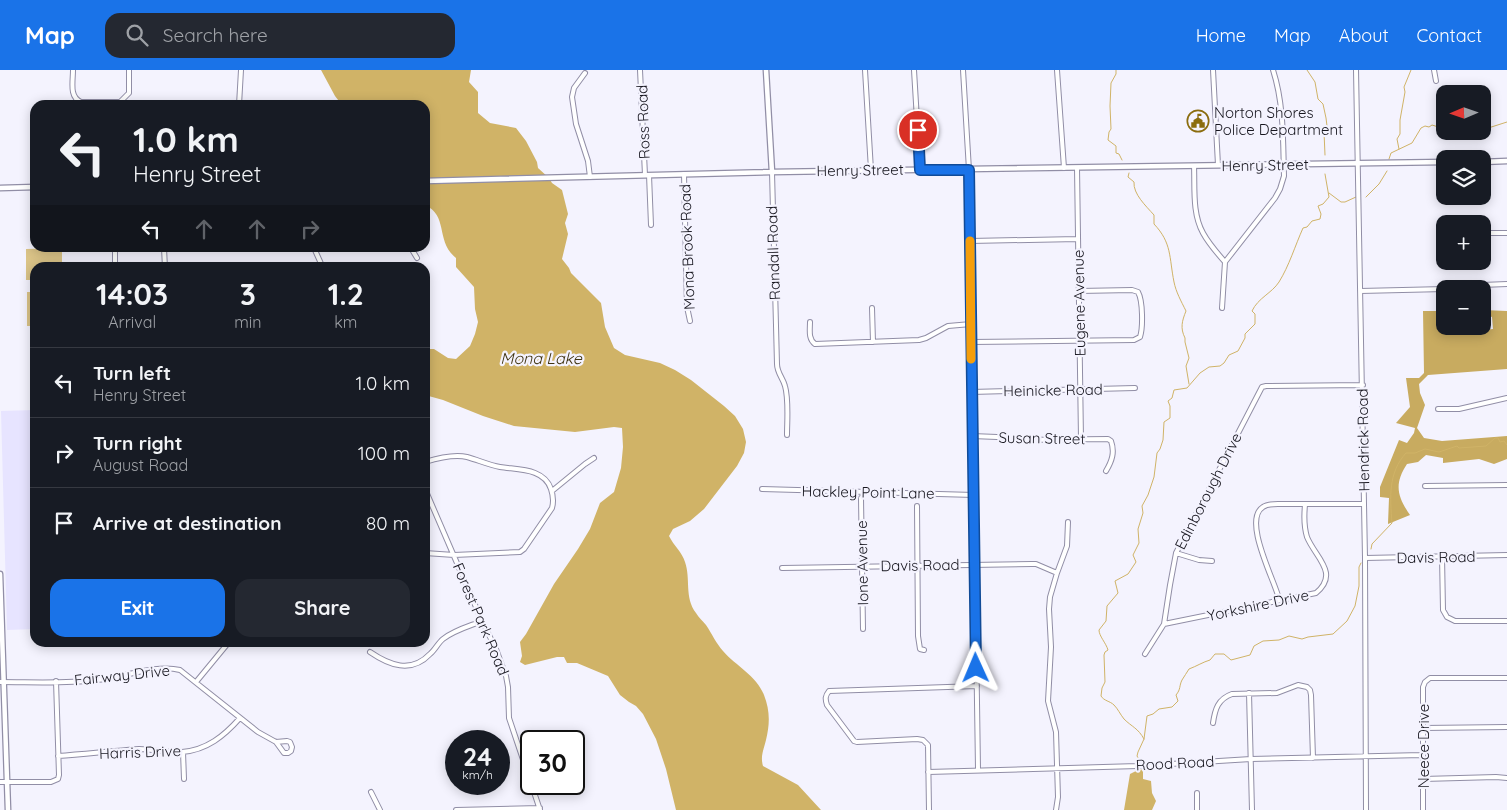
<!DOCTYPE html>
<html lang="en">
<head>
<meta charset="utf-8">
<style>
  body { margin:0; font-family:Quicksand,sans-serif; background:#242831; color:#f1f3f6; height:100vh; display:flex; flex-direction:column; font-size:19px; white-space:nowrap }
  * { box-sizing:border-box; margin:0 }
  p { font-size:16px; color:#9ea1a6 }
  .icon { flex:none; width:28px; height:28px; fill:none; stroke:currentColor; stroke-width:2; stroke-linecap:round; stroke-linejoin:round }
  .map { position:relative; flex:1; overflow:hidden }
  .side { position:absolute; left:30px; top:192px; width:400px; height:385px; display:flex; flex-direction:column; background:#171b24; border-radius:15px; box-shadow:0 2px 12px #0003 }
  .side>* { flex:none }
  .guide { position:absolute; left:30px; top:30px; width:400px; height:152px; border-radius:15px; box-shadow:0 2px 12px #0003; background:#171b24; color:#f1f3f6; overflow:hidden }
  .needle { width:32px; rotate:268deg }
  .fabs { position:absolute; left:1436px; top:15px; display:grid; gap:10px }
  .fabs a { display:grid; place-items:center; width:55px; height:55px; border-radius:10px; background:#171b24; box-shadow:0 2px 12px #0003; font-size:25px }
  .speed { position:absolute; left:445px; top:660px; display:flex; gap:10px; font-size:25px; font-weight:700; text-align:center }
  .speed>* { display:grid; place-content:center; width:65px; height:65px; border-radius:50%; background:#171b24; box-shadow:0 2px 12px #0003; line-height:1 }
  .speed small { font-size:12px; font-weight:400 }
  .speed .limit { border:2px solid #111; border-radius:8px; background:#fff; color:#111 }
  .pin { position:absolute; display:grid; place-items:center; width:42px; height:42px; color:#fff; margin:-21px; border:2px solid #fff; border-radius:50%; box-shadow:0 1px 5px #0007 }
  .me { position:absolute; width:55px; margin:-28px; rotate:359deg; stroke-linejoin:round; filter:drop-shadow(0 0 4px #0008) }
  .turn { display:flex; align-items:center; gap:18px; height:105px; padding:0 20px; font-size:22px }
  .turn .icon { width:65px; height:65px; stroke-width:2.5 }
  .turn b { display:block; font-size:35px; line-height:42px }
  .lanes { display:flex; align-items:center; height:48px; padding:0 20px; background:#0003; justify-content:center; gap:25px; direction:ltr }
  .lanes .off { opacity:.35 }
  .eta { display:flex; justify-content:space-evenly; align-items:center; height:85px; text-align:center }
  .eta b { font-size:30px; font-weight:800; line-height:35px }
  .primary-button { display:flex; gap:10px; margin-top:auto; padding:10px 20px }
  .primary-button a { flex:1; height:58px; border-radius:15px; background:#1a73e8; color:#fff; font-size:20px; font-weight:800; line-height:58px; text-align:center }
  .primary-button a+a { background:#242831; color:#f1f3f6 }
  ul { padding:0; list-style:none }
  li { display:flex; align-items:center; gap:15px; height:70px; padding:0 20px; border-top:1px solid #363941 }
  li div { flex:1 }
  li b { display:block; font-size:19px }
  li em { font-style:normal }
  header { display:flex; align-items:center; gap:30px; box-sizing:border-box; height:70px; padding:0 25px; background:#1a73e8; color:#fff }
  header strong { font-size:24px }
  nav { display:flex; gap:28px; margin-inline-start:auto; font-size:18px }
  .search { width:350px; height:45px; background:#242831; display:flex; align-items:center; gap:12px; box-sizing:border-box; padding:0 18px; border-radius:15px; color:#9ea1a6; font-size:19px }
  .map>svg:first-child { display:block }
  .built { fill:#e7e4ff }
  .green { fill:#dbc488 }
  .forest { fill:#c8ab60 }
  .water { fill:#d0b367 }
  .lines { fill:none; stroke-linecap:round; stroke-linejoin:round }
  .stream { stroke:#d0b367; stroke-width:1 }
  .minor-casing { stroke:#918ea6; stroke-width:6 }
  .tertiary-casing { stroke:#918ea6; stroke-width:7 }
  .minor { stroke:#fff; stroke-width:4 }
  .tertiary { stroke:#fff; stroke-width:4.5 }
  .route-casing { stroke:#114b97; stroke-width:12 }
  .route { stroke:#1a73e8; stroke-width:9 }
  .slow { stroke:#f59e0b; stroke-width:9 }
  .labels { text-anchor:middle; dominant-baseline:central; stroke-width:4.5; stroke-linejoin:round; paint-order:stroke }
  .poi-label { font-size:15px; fill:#17161f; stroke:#f4f3fe; text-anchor:start }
  .street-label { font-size:15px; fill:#17161f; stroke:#f4f3fe }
  .water-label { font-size:16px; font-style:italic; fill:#3f3311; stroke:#f4f3fe }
</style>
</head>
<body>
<header>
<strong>Map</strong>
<div class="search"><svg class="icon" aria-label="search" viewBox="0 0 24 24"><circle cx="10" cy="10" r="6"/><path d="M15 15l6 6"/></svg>Search here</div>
<nav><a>Home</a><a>Map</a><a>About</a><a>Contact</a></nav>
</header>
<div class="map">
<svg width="1507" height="740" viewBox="0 0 1507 740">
  <rect width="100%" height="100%" fill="#f4f3fe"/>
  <path class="built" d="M35,340v219l-28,1 -6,-219z"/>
  <path class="green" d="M62,178v19l-27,1v12h-9v-31z
    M27,222h8v34h-8z"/>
  <path class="forest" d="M1483,240l24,1v58l-79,6 -9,9 1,9 5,12 -8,23 7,10 18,3 65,-5v23l-13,5 -15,-5 -36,4v-5l-17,-3 -8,7 -11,2c-13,20 -10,32 3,51l-22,9 1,-26 -9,-1v-10l19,-47 8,3 7,-10 1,-5 -19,-5 14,-16 -4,-29h13l5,-5 -1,-62h22v15h16v6l32,-3 -1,-12 -9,-3z"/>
  <path class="water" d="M321,0h150l-2,12 9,10v21l12,10 26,5 10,13 11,21 1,6 11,10 3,5 10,7 6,24 -3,9 3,11 -6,25 7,9 2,5 30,30 4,24 9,21 11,7 35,8 15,7 16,10 33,26 11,10 8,13 3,13 -2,11 -7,13 -33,43 -14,12 -17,8 -4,7c5,10 13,16 16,26 6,17 -1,35 11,51 3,5 7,8 10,12 6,9 10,18 17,26 13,15 33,24 41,44 6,15 6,29 2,45 -2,9 -6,16 -3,26l35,19 23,25h-145l-10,-41 -10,-30 -13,-25 -7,-8 -7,-4 -9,-7 -12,-19 -31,-13h-10l-3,-6h-7l-32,8 -5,-3 2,-6 -2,-14 6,-8 28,-50 24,-35 12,-20 10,-26 14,-11 7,-24 2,-21 -1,-19 -8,-1 -39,5 -61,-6 -31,-10 -40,-16 -18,-5v-46h9l14,9 8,1 14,-13 5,-12 3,-12 -3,-13 -1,-22 -18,-20v-9c-21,-17 -7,-42 -31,-53v-100h-83l-7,-9z
    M1143,699v10l8,2 1,12 4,8 -4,9h-28l6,-36 8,-4z"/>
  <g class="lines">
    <path class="stream" d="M1116,0v4l-5,9 -1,23 1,23 -2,3 -1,8 8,6v7l3,1 3,6
      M1307,0l8,12 3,17 5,5 3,14 1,8 -3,6 1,23
      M1482,60l25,-8
      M1455,61h1
      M1399,79l-2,-10 3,-5v-14l5,-28 -1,-5 7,-17
      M1389,89l2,-6 21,-10 9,-15 4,-2 4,1 3,-2 13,4
      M1129,103l-1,4 6,5c-1,12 12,24 20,33v9c18,19 15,33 20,58 2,10 7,19 12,29 -4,10 -6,17 -1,27v4l4,16 -3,8 3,18
      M1329,123l12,9h4l11,-5
      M1366,127l13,-13 8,-13
      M1371,479l1,-5 20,-21c-2,-26 -4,-50 14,-70h9l10,-4 14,3 18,-6 2,2 27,-2 9,-8h3l2,4 4,-1 3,4
      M1144,669c-6,-11 -12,-12 -20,-20 -4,-5 -6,-10 -10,-14 -4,-4 -10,-4 -13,-9l1,-8 3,-6 -1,-27 1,-3 3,-2c-2,-7 -9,-14 -9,-20l7,-9 1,-15 11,-13 -3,-12 13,-7 8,-12 -3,-7 6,-12 -1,-14 5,-16 -1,-7 6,-11 6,-18 3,-24 3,-4 3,-9 1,-18 6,-4v-12l-2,-5 4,-3 2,-8 13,-2 13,-15 9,-6 11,-1 4,-3 5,-8 9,-4 7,-13v-4l10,-10v-10l-3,-3c6,-13 20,-18 27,-29 10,-16 16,-36 24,-54l4,-1 5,-6 8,-2 1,-5 -3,-8 5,-2 6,-7 -4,-23
      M1140,691l-3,-5 1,-4 6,-13 3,-23 6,-2 6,-5 13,-2 6,-6 -2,-6c5,-6 3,-9 6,-15 2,-4 5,-7 7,-11 8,-3 14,-7 21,-9l5,-6h9l7,6 19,-5 4,-9 9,-5 16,-1 10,-4 13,3 6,-2 25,-3 14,-13 8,-15 4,-20v-19l2,-4"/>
    <g class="minor-casing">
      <path id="minor" d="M73,0c0,12 -4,27 8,32h39l9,-9v-23
        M640,0l5,105
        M865,0l6,100
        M914,0l6,100
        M963,0l6,100 9,599
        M1057,0l7,98
        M1213,0l5,95
        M1356,0l9,488 1,252
        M1434,0l2,11
        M585,3l-11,15 -2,9 4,27 12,37 2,16
        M239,35l2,-35
        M1194,96c1,22 -2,47 9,67 6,11 14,20 22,29
        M1077,98l4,271
        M772,102l5,192c0,9 6,14 8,22 4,14 2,35 2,49
        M684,104l3,133 3,14
        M649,105l2,50
        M1482,163h25
        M970,171l108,-2
        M115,178v20
        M164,178l1,20
        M314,178l9,20
        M411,178l6,10
        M1451,219l31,-4 25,-1
        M1360,221l85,-2
        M872,238l1,34
        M1222,238l3,-46 50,-64 5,-9 4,-13c-1,-35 0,-72 -11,-106
        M810,252c0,8 -2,17 5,22l104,-4 7,-2 22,-12 23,-2
        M971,272l163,-2 6,-3c3,-9 3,-36 -2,-45l-6,-2 -53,1
        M971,322l164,-4
        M1438,339h21l48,-11
        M972,366l25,1 19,3 92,-1 3,2c4,11 1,20 -5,30
        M425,392c13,-4 28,-8 42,-5 11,3 22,8 33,10 18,3 44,1 51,22 2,6 3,12 1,19l-28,41 -4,3 -66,3 -29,-2
        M1425,416l82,-1
        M425,419l57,132 14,28 10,27 2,11 1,31 31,92
        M762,419l212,6
        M552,421l33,-27 9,-6
        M861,428l2,131
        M917,436l1,130 2,13 4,1
        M1176,483l23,7 13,1
        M1442,486l1,54 4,7 8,4h52
        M1365,488l142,-3
        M782,498l250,-4h4l21,9
        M1279,529c-4,-18 -37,-79 -16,-92 4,-3 10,-3 15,-3h86
        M1164,554l152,-31c24,-20 -1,-36 -9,-56 -3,-10 -3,-22 -2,-32
        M370,582c19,13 41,22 60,2 5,-4 8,-11 13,-15 11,-9 27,-13 39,-18
        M1145,584l19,-30 6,-39 6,-32 86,-166 4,-1 97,-1
        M0,612c32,0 65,2 96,-2 27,-2 58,-16 84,-10l78,62 18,10 11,-1 3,1 2,5 -1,4 -3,2h-4l-8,-11
        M196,612l33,-40
        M1249,623l3,117
        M1213,653c2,-14 5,-24 19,-29l45,-1 21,-8 9,2 3,3 1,5 2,63
        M1423,658l84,-1
        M183,682l1,27
        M58,686c27,-2 54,-5 81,-7 15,0 29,4 43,3 25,-2 42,-16 58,-34
        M928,702l210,-6 113,-7 171,-4
        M1423,709l73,-2 11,1
        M0,712h51l7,-3 1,-4 -3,-94
        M371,722l9,18
        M1197,723v17
        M456,740l84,-2
        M929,740l-1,-65 -5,-5 -6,-1 -60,3 -3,-1 -27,-36c-2,-6 -2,-9 2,-14l148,-5
        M1056,740l2,-13 -2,-65 -8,-31 3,-54 -2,-38 1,-12 7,-24 10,-27 1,-24
        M1423,740v-123l2,-5 5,-4h77"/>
    </g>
    <g class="tertiary-casing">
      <path id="tertiary" d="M766,0l6,102
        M1482,92l25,-1
        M425,111l347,-9 673,-10
        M0,118l35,-1
        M0,504l8,236"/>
    </g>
    <use href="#minor" class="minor"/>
    <use href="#tertiary" class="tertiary"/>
  </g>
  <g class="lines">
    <g class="route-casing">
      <path id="route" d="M918,60l2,40h49l7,498"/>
    </g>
    <use href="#route" class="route"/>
    <path class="slow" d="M970,171l1,118"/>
  </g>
  <defs>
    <g id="civic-ring" transform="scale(1.125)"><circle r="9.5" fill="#f4f3fe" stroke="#8b6d0f" stroke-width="1.5"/><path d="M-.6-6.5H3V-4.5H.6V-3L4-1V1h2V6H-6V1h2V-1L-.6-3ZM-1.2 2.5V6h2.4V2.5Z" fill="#8b6d0f"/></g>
  </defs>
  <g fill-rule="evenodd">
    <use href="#civic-ring" x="1198" y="51"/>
  </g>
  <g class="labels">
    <g class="poi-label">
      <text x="1214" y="42">Norton Shores<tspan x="1214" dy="17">Police Department</tspan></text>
    </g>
    <g class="street-label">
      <text transform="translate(643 52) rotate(-92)">Ross Road</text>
      <text transform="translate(1265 95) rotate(-1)">Henry Street</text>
      <text transform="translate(860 100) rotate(-1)">Henry Street</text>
      <text transform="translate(687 177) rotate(-92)">Mona Brook Road</text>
      <text transform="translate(773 183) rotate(-92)">Randall Road</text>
      <text transform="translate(1079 233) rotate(-91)">Eugene Avenue</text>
      <text transform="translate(1053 320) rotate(-1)">Heinicke Road</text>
      <text transform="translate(1042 368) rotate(1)">Susan Street</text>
      <text transform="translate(1363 370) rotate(-91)">Hendrick Road</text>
      <text transform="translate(1208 421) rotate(-63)">Edinborough Drive</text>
      <text transform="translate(868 422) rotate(1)">Hackley Point Lane</text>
      <text transform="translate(1436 487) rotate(-1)">Davis Road</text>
      <text transform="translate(862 493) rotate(-91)">Ione Avenue</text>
      <text transform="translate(920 495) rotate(-1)">Davis Road</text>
      <text transform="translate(1258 535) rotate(-12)">Yorkshire Drive</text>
      <text transform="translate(481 549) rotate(67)">Forest Park Road</text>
      <text transform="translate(122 605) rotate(-6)">Fairway Drive</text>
      <text transform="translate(1423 676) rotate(-90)">Neece Drive</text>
      <text transform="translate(140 682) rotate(-2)">Harris Drive</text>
      <text transform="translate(1175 693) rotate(-3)">Rood Road</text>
    </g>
    <g class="water-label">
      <text x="541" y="288">Mona Lake</text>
    </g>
  </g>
</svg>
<div class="fabs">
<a><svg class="needle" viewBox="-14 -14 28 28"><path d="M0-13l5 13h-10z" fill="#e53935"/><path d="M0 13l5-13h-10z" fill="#9ea1a6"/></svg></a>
<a><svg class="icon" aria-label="layers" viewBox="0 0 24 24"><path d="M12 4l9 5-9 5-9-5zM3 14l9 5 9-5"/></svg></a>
<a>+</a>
<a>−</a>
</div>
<div class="speed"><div>24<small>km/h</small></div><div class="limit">30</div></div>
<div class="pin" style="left:918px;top:60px;background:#d93025"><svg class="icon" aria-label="arrive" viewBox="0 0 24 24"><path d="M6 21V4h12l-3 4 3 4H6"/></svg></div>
<svg class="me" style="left:976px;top:598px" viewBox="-20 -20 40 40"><path d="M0-17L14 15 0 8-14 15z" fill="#1a73e8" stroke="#fff" stroke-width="4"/></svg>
<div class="guide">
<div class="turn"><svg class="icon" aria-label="left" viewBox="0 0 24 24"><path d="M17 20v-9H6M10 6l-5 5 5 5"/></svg><div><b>1.0 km</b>Henry Street</div></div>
<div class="lanes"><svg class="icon" aria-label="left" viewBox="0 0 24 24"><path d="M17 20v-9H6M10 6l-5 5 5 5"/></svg><svg class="icon off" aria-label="ahead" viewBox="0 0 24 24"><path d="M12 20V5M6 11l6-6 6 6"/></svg><svg class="icon off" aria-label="ahead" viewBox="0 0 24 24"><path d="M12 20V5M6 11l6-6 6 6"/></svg><svg class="icon off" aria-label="right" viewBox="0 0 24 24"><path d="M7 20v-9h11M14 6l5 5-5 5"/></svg></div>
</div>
<section class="side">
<div class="eta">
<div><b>14:03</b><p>Arrival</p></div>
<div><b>3</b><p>min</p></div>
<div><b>1.2</b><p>km</p></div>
</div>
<ul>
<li><svg class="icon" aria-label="left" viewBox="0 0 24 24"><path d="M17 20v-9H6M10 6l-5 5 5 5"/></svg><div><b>Turn left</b><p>Henry Street</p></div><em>1.0 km</em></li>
<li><svg class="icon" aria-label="right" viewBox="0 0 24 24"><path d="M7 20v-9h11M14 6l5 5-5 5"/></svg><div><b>Turn right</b><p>August Road</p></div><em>100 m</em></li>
<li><svg class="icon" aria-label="arrive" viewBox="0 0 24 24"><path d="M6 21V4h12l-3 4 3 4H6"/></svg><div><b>Arrive at destination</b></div><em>80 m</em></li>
</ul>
<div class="primary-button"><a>Exit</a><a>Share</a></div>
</section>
</div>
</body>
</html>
